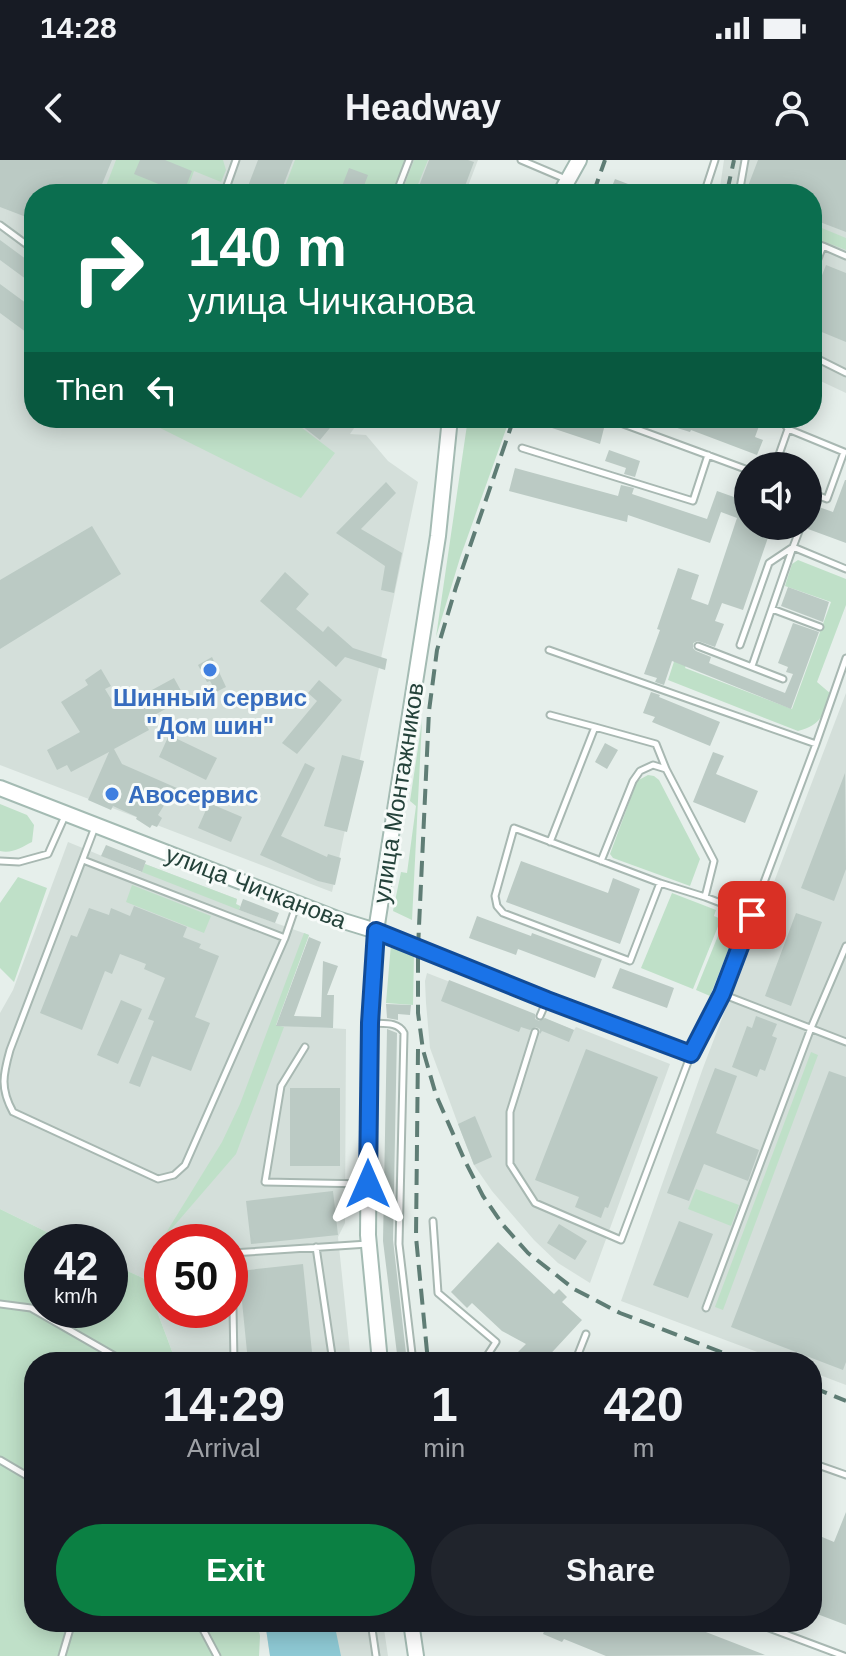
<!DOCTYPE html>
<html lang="en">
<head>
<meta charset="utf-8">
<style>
  body { margin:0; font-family:Helvetica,sans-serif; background:#20242c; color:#f1f3f6; height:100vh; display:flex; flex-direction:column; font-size:30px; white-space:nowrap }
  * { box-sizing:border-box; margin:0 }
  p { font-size:26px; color:#9ea1a6 }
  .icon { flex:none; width:44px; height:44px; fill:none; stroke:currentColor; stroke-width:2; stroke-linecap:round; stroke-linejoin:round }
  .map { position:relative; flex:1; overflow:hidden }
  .drawer { position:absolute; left:24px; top:1192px; width:798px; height:280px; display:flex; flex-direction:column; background:#171b24; border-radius:32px; box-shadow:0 4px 20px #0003 }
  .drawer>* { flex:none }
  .guide { position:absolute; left:24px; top:24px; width:798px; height:244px; border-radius:32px; box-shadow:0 4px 20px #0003; background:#0b6e4f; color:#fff; overflow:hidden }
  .buttons { position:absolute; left:734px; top:292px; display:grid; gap:16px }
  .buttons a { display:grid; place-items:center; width:88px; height:88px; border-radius:50%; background:#171b24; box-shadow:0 4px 20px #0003; font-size:40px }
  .speed { position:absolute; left:24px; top:1064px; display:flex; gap:16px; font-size:40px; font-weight:700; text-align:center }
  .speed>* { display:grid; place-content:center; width:104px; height:104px; border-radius:50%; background:#171b24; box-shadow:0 4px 20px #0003; line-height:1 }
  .speed small { font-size:20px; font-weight:400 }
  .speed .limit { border:12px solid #d22; background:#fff; color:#111 }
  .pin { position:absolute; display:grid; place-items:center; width:68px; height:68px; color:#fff; margin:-34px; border-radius:16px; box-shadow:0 4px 12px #0006 }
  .me { position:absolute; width:88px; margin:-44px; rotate:0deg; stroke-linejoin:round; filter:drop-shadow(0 0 6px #0008) }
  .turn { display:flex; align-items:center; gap:28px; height:168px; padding:0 32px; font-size:36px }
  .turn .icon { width:104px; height:104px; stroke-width:2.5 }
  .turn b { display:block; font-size:56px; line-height:68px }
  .then { display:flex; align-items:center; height:76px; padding:0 32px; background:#0003; gap:16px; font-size:30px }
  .eta { display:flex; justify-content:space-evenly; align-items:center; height:136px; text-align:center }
  .eta b { font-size:48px; font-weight:700; line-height:56px }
  .primary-button { display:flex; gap:16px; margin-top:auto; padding:16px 32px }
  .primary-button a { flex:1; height:92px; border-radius:48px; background:#0b8043; color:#fff; font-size:32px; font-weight:700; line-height:92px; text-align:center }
  .primary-button a+a { background:#20242c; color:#f1f3f6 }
  .status { display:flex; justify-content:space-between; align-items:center; height:56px; padding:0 40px; background:#171b24; direction:ltr }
  .status svg { height:22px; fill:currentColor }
  header { display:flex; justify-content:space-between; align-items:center; height:104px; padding:0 32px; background:#171b24; font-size:36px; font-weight:700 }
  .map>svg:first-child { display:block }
  .built { fill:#d4dfda; fill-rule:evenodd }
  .green { fill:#bfe0c8 }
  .water { fill:#8ec9d4 }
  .building { fill:#bbcac4 }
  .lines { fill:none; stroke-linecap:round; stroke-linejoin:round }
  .lane-casing { stroke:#a8b8b2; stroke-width:9 }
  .secondary-casing { stroke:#a4bbb3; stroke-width:18 }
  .lane { stroke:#fff; stroke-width:5 }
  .secondary { stroke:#fff; stroke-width:14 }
  .rail { stroke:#5f7d75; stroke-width:4; stroke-dasharray:16 8; stroke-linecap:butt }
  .route-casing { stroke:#114b97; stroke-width:20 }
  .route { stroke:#1a73e8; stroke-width:14 }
  .shop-dot { fill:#3f7fe0; stroke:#f7fbf9; stroke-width:3 }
  .labels { text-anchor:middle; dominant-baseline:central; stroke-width:6; stroke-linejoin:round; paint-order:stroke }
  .shop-label { font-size:24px; font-weight:bold; fill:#366cbe; stroke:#f7fbf9 }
  .street-label { font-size:24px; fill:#24423a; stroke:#f7fbf9 }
</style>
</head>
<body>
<div class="status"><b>14:28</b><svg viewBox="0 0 49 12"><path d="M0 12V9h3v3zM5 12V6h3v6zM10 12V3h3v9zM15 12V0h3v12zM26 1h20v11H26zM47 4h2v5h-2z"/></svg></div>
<header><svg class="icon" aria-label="back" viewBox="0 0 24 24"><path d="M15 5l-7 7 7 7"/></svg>Headway<svg class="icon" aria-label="person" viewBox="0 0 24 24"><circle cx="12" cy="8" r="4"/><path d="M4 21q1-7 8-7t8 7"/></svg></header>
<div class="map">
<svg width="846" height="1496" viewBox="0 0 846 1496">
  <rect width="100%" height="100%" fill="#e6efeb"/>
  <path class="built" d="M0,0h478l-10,26 20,8h-454v224h327l-11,16 16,1 22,26 30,21 -86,410 -332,-127z
    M724,0h122v233l-34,-16v-183h-93z
    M846,533v692l-34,-13v-10h-28l-163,-61 82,-233z
    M68,682l73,30 4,-8 92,35 -1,5 4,2 -1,4 70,25 -33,90 70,4 -1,194 -7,14 13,125h-175l-31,-83 -35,-16v-21h-43l-67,-33v-196l13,-23zM162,1082h68v68h-68z
    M427,813l147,57 2,-3 94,37 -80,219 -32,-20 -24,-23 -42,-49 -18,-26 -16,-41 -28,-76 -4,-45 -1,-22z
    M265,1462h118l5,34h-118z"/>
  <path class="green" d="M116,0h107l3,10 -5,12 -27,-11 -6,17 13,6 4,-7 12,5 -1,2h-113z
    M295,0h111l-14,34h-110z
    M414,0h14l-14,34h-13z
    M812,64l34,14v12l-34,-13z
    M140,258h149l46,35 -34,45z
    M468,258h42l-50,140 -24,79z
    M798,400l48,19v26l-29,77 14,12c-8,20 -9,31 -33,37l-130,-51 15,-46 12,5 -10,29 107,41 39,-107 -46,-16 7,-22z
    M422,561l-10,199 -19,-9 8,-39 6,1 9,-67 -6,-5z
    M648,615l6,1 5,4 41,79 -10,27 -77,-28 -3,-4 27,-73z
    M0,644l27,11 7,10 -2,17c-10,5 -20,12 -32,9z
    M145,704l92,35 -1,5 4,2 -1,4 -97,-38z
    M18,717l29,11 -33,94 -14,-14v-65z
    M132,725l79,31 -7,17 -78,-31z
    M672,733l44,17 -2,6 7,3 -28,70 -52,-21z
    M726,756l11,12 -27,68 -14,-6z
    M304,773l5,2 -33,90 8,2 -48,127 -75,87 61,-99 18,-38z
    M391,784l23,9 -1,52 -27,-2z
    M811,892l7,3 -95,255 -8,-3z
    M696,1029l43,16 -8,21 -43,-17z
    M0,1049l67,33h-25v68h68v-47l35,16 31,83h-142v260h223l3,14 -1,20h-259z"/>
  <path class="water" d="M265,1462h69l7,34h-71z"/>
  <path class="building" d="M0,0h112l-14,34h-64v26l-34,-13z
    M140,0h25l27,11 -9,23 -49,-20z
    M258,0h35l-13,34h-35z
    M429,0h39l6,2 -12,32h-46z
    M758,0h88v72l-34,-13v-25h-67z
    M349,8l19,7 -7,19h-22z
    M615,19l13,5 -1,3 16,7h-34z
    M0,80l34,25v20l-34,-25z
    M826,105l20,8v69l-34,-14v-27z
    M0,124l34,25v29l-34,-25z
    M292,258h35l7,5 -14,17z
    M549,258h13l29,10 1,-5 12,5 -4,16 -54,-18z
    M653,258h109l-7,19 8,3 -6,15 -66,-25 -1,2 -38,-12z
    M609,290l31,11 -5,16 -11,-3 2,-6 -21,-7z
    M515,308l103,28 3,-11 13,3 -2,6 75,25 10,-28 31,11v24h24l-29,84 -21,-7 -7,18 9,3 -9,23 -17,-6 -5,2v5l3,3 15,6 -2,6 76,30 8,-19 -7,-2 2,-5 -10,-4 15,-40 26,9 -28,77 -119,-48 -8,24 -9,-3 2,-4 -13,-4 16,-44 -3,-1 21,-61 21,7 -8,24 17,6 29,-87 -16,-6 -11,31 -82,-28 -1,7 -118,-31z
    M845,320h1v63l-38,-14 8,-23 17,6z
    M386,322l10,11 -35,36 41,24 -8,40 -13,-3 4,-24 -49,-33z
    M92,366l29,48 -121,75v-69z
    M285,412l24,22 -13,15 27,23 5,-6 25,22 34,11 -2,11 -40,-13 -9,10 -76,-66z
    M788,427l41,15 -6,20 -42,-16z
    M212,497l14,30 -10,5 -6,-11 -3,1 -9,-17z
    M101,509l10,17 -6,3 12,20 57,-31 11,20 -41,23 5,9 -35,19 8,15 64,28 -5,12 -13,-5 -10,16 4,3 -5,9 -5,-2 -2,3 -14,-9 1,-2 -24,-11 -2,4 -23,-10 21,-48 -38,20 -4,-7 -10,5 -10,-20 33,-18 -19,-30 27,-17 -3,-5z
    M319,520l23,20 -45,54 -15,-11 35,-42 -9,-8z
    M651,532l9,3 -1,2 61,25 -10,24 -58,-24 3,-5 -12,-4z
    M169,575l48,23 -11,22 -47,-23z
    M605,583l13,7 -11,19 -12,-7z
    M713,592l11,4 -8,18 42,17 -13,32 -52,-21z
    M342,595l22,6 -17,71 -23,-6z
    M305,603l10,5 -34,68 46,21 1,-3 13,4 -6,27 -17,-4 -58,-26z
    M845,613l1,96 -12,32 -33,-13z
    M209,643l33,14 -11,25 -33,-14z
    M106,685l40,16 -4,11 -41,-16z
    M521,701l87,32 5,-15 27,11 -20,55 -114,-42z
    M243,739l36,14 -4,10 -36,-13z
    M134,746l53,21 -4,10 18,7 -2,4 20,8 -24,61 15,6 -19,48 -39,-15 -12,31 -11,-4 25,-62 -6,-2 17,-41 -21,-9 2,-5 -26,-10 -8,20 -7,-3 -23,59 -42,-17 31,-78 6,2 12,-29 20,7 2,-7 19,8z
    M796,753l26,9 -31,84 -26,-10z
    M477,756l54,20 1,-3 70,26 -7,19 -77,-29 -2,6 -47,-17z
    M309,777l12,5 -27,74 27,1 2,-56 15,5 -11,29h7l-1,33 -57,-2z
    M620,808l54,20 -7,20 -55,-20z
    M449,820l86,34v5l4,2 6,-3 29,12 -5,12 -27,-11 -2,3v-5l-4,-2 -6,3 -9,-3 -2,5 -78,-31z
    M121,840l21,9 -24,55 -21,-9z
    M386,844l25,1 -1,10 -12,-1v6l-11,-2z
    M756,856l21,8 -5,12 5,2 -12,33 -5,-2 -3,8 -25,-10 15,-41 5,2z
    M387,869l10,4 -4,207 14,122h-9l-15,-121z
    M586,889l72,28 -50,131 -3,-1 -4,11 -26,-11 4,-10 -44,-17z
    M715,908l22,8 -21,57 43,17 -11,31 -44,-17 -15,37 -22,-8z
    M829,911l17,6v285l-3,8 -112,-43z
    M290,928h50v78h-50z
    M475,956l17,41 -18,8 -16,-41z
    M333,1031l5,44 -87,9 -5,-43z
    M679,1061l34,13 -25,64 -35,-13z
    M559,1064l28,17 -12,19 -28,-17z
    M498,1082l56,52 5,-5 8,8 -5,5 20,18 -39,42h-14l-11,-10 8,-8 -24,-13 -30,-28 -5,5 -16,-16z
    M303,1104l10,98h-65l-9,-91z
    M846,1352v113l-34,-13v-70l3,-8 19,8z
    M548,1462h132l85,33 -159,1 -42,-17 -2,3 -19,-8z"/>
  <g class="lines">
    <g class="lane-casing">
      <path id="lane" d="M521,0l47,20
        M224,34l12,-34
        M396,34l13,-34
        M704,34l11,-34
        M739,34l6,-34
        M0,65l34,25
        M812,82l11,4 -11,28
        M823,86l23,10
        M812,196l34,17
        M607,258l141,52
        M781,258l7,11 56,23 -17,47 -19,-7
        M522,288l171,53 15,-46
        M775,306l13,-37
        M808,345l4,-11
        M801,366l-8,21 53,22
        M772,449l48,18
        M740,485l29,-82 24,-16 -41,119
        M698,486l85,33
        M549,490l267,94
        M550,555l45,12
        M95,667l-85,223c-7,25 -10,38 3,62l145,67 16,-4 11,-10 100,-227 11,-32
        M550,682l45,-115 61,17 10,25
        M83,700l202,78
        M0,701l19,1 29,-8 17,-38
        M601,701l32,-80 7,-10 13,-6 13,4 48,92 -9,36
        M660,723l-30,78 -127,-48 -6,-7 -2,-10 19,-68 146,55 45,14 47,18
        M379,773l168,67 144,54
        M722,834l124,48
        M540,856l7,-16
        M371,863c11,1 27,-2 33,10l-5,211 14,118
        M535,872l-25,80v52l25,39 86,37 70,-186 31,-60 94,-250 30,-86
        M305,887l-24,39 -16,96 102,2
        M433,1061l5,72 58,49 -13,20
        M316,1087l17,115
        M0,1144l31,4 94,54
        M706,1148l105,-280 35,-82
        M234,1202l-2,-109 136,-9
        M575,1202l11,-28
        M0,1300l34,20
        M812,1303l34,12
        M199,1462l18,34
        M371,1462l5,34
        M753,1462l91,34
        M62,1496l10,-34"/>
    </g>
    <g class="secondary-casing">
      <path id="secondary" d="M560,34l19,-34
        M0,628l337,131 39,12
        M380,1202l-12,-127 2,-212 6,-92 62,-395 12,-118
        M411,1462l5,34"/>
    </g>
    <use href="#lane" class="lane"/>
    <use href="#secondary" class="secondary"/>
    <path class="rail" d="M727,32l7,-32
      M593,34l12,-34
      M514,258l-58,169 -19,63 -8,61 -11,237v65l5,37 13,45 29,66 18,35 20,29 25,28 46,36 46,24 127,49
      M418,889l-2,188 12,125
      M812,1227l34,14"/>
  </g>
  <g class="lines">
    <g class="route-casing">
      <path id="route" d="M368,1024l2,-161 6,-92 171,69 144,54 31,-60 30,-79"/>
    </g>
    <use href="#route" class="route"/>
  </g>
  <g class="shop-dot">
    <circle cx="210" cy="510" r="8"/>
    <circle cx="112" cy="634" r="8"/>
  </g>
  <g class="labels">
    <g class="shop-label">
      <text x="210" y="537">Шинный сервис<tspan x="210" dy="28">"Дом шин"</tspan></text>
      <text x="128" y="634" text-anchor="start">Авосервис</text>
    </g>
    <g class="street-label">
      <text transform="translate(398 633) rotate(-81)">улица Монтажников</text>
      <text transform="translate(256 727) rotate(21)">улица Чичканова</text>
    </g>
  </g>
</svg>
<div class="buttons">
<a><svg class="icon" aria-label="sound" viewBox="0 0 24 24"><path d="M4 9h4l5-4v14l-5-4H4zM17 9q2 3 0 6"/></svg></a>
</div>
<div class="speed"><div>42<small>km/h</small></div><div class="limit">50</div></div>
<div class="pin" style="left:752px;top:755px;background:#d93025"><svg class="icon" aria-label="arrive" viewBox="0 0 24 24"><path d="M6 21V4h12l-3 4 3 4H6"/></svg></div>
<svg class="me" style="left:368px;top:1024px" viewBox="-20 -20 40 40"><path d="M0-17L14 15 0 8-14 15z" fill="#1a73e8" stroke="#fff" stroke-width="4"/></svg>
<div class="guide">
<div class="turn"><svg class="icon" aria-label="right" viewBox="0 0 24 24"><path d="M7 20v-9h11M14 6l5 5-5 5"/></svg><div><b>140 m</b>улица Чичканова</div></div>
<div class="then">Then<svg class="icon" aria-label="left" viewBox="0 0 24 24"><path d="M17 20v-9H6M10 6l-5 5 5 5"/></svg></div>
</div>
<section class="drawer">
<div class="eta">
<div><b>14:29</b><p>Arrival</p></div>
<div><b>1</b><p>min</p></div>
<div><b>420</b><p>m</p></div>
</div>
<div class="primary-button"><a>Exit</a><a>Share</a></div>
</section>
</div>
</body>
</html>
